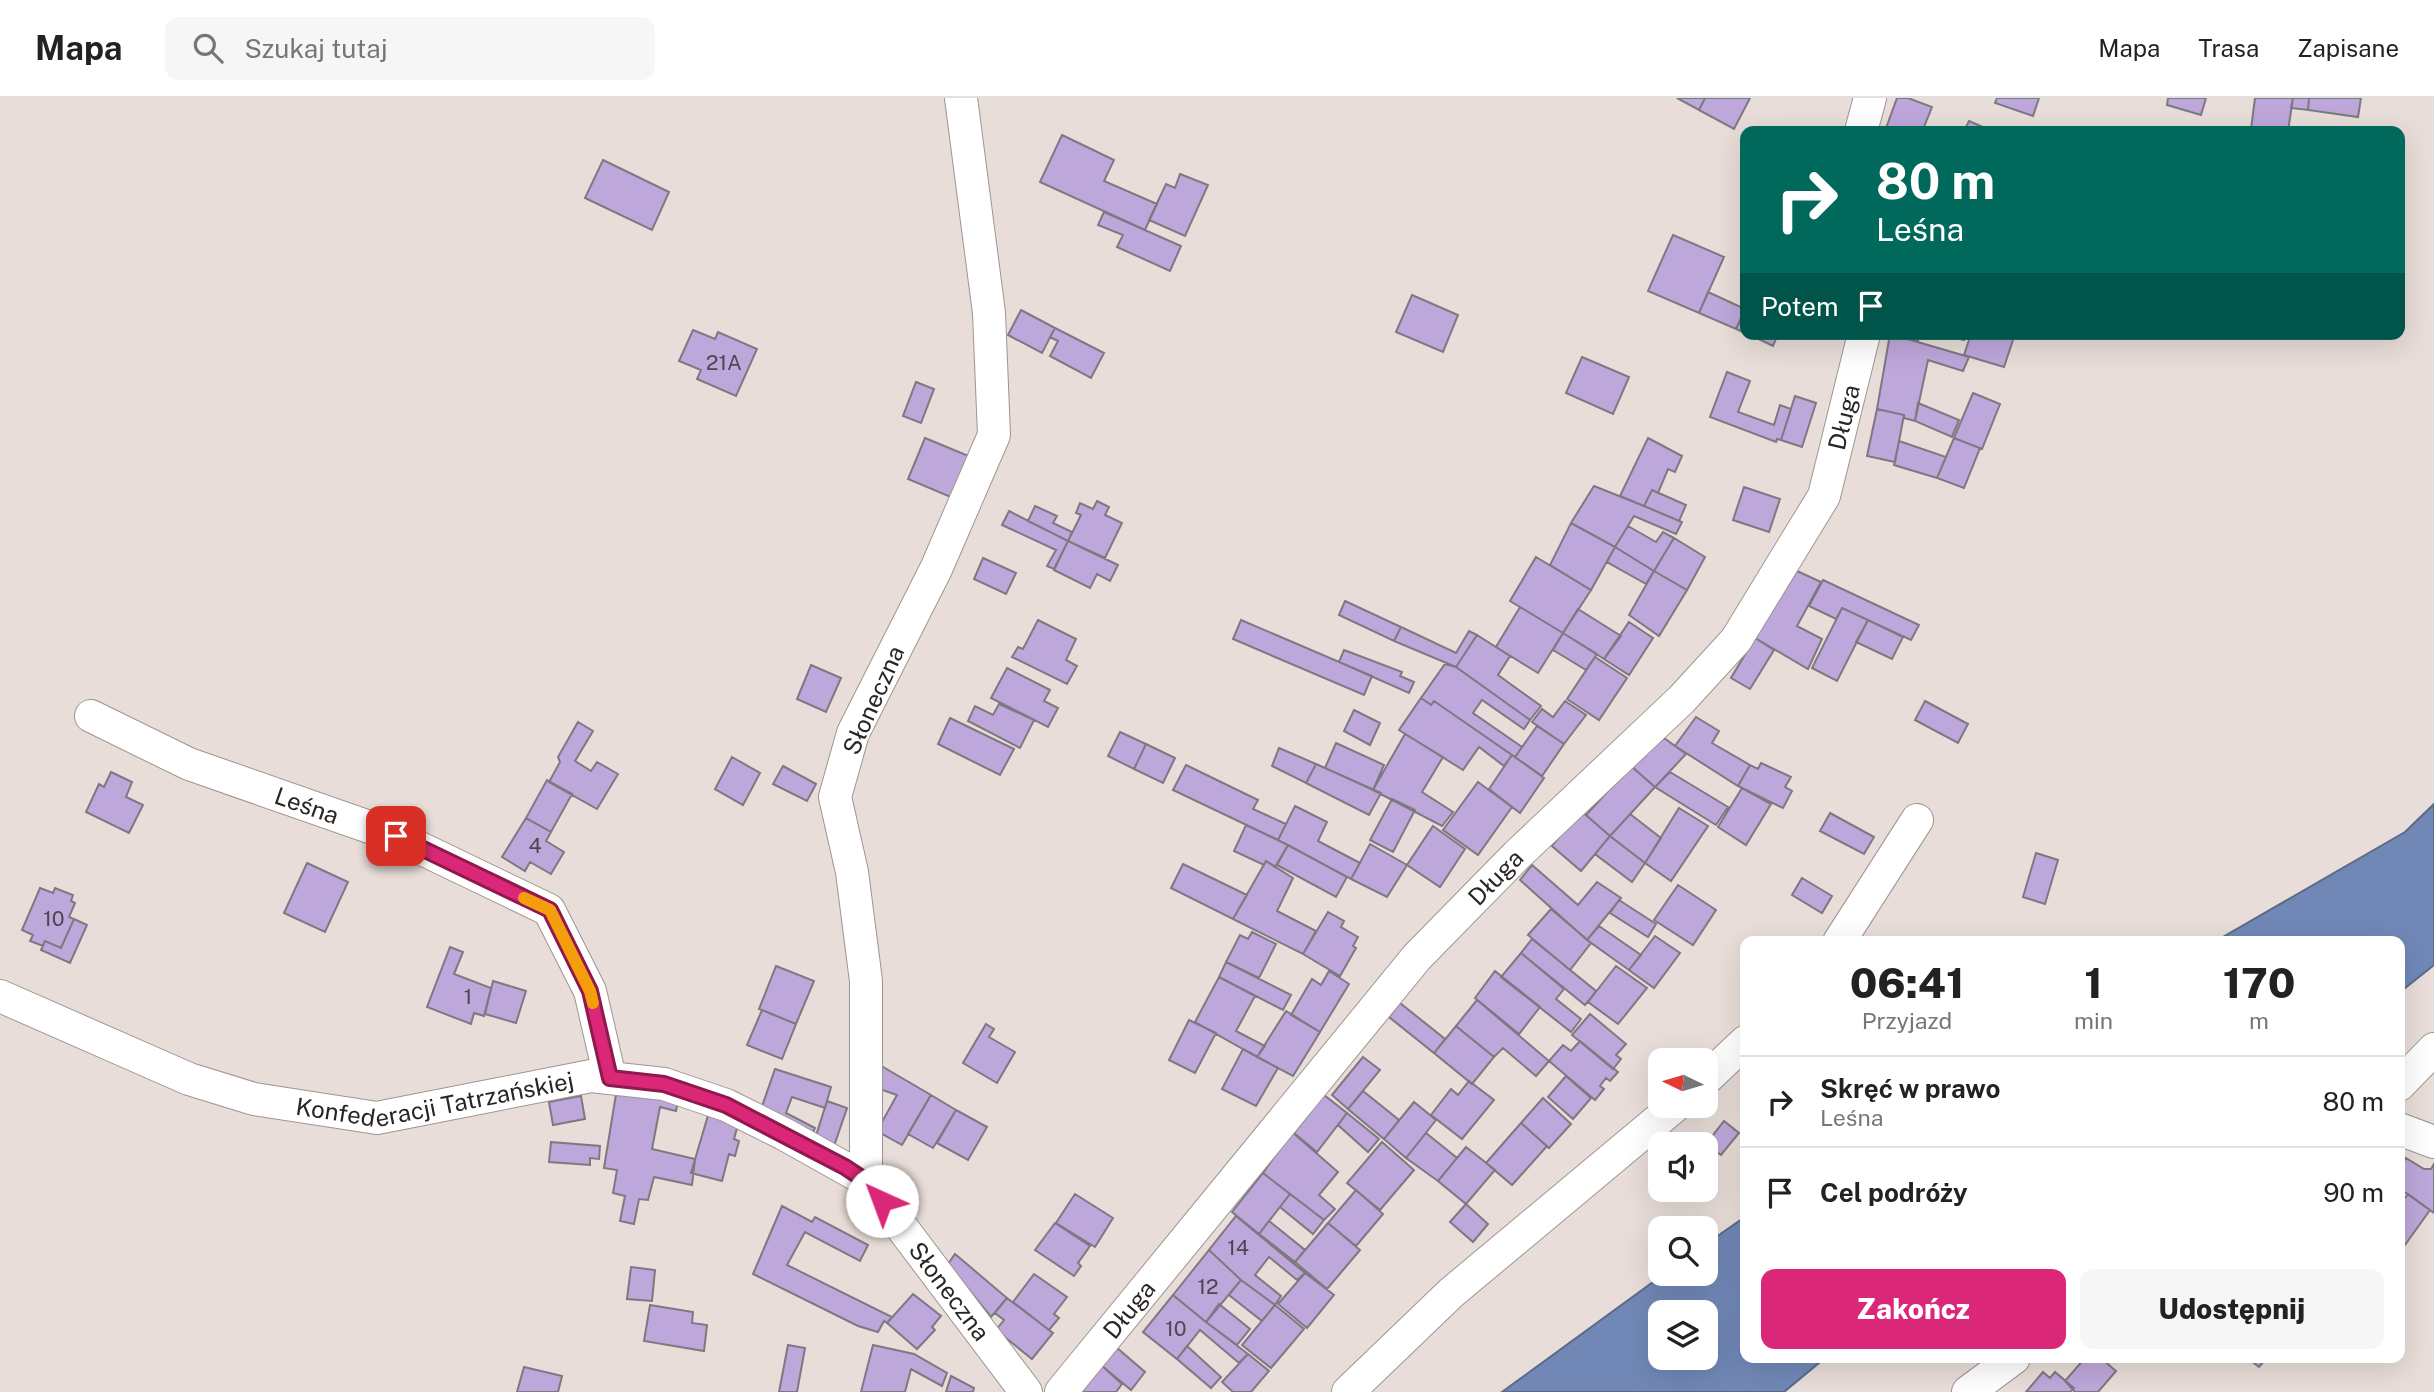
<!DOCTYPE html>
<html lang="pl">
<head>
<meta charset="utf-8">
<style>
  body { margin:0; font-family:"Public Sans",sans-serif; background:#f6f6f6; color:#222; height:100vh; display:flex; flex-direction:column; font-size:26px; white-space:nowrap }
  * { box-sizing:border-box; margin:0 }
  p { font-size:23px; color:#767676 }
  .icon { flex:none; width:38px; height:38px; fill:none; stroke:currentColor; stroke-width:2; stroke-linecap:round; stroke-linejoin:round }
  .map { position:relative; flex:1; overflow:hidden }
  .drawer { position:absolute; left:1740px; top:838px; width:665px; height:427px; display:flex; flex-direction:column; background:#fff; border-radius:14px; box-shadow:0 7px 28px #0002 }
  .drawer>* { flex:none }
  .banner { position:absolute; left:1740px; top:28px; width:665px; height:214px; border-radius:14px; box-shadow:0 7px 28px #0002; background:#00695c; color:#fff; overflow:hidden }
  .needle { width:46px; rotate:275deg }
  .tools { position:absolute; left:1648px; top:950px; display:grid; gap:14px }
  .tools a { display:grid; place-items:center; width:70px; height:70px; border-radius:14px; background:#fff; box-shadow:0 7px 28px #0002; font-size:35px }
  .pin { position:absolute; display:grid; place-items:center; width:60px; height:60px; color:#fff; margin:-30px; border-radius:14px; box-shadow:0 4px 10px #0006 }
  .me { position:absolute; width:77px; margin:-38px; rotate:317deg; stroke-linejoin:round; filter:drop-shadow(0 0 5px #0008) }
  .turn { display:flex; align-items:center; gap:24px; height:147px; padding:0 21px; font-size:32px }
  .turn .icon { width:91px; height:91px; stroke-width:2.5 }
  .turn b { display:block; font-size:49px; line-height:60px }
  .then { display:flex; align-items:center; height:66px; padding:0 21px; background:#0003; gap:14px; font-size:26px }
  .eta { display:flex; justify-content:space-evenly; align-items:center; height:119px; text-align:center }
  .eta b { font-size:42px; font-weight:800; line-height:49px }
  .action { display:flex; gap:14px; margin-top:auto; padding:14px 21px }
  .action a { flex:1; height:80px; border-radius:14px; background:#db2777; color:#fff; font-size:28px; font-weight:800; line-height:80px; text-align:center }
  .action a+a { background:#f6f6f6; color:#222 }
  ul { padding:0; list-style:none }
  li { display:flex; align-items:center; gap:21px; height:91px; padding:0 21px; border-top:2px solid #e0e0e0 }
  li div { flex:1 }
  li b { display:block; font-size:26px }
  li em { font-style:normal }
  header { display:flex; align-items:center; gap:42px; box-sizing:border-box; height:98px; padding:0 35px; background:#fff; border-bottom:2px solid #e0e0e0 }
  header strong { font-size:33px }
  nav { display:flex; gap:38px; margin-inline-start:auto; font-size:24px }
  .search { width:490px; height:63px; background:#f6f6f6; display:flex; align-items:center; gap:18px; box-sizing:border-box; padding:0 24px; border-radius:14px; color:#767676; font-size:26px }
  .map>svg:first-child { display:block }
  .water { fill:#7188b7; stroke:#5b6a8b; stroke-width:2; fill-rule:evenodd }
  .building { fill:#bea7da; stroke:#7d7982; stroke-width:2 }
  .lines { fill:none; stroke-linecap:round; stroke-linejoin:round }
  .minor-casing { stroke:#9f9590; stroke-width:34 }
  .minor { stroke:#fff; stroke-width:32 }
  .route-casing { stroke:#8e194d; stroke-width:18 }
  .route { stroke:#db2777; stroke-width:12 }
  .slow { stroke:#f59e0b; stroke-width:12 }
  .labels { text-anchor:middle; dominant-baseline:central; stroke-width:5; stroke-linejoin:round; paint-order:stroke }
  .number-label { font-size:21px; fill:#4e4651 }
  .street-label { font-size:24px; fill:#292523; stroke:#fff }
</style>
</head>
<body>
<header>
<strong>Mapa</strong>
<div class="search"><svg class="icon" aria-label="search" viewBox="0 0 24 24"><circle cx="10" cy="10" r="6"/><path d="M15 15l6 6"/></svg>Szukaj tutaj</div>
<nav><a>Mapa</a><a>Trasa</a><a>Zapisane</a></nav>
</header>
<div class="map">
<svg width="2434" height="1294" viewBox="0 0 2434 1294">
  <rect width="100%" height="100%" fill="#e8ddd8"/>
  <path class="water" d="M2434,706v161l-35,28v-51l-183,-1 189,-109z
    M1745,1119v141h80l-41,34h-282l162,-118h42v-30zM1661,1214h45v46h-45z"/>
  <path class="building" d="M1677,0h28l-6,12z
    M1705,0h45l-16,31 -35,-19z
    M1897,0h11l24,9 -8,20 11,4h-50z
    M1997,0h42l-6,18 -38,-13z
    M2168,0h38l-5,17 -34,-10z
    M2255,0h38l-5,33 -37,-2z
    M2293,0h16l-1,12 -17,-2z
    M2309,0h52l-3,19 -50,-7z
    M1969,23l23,10h-28z
    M1062,37l52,25 -10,21 53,23 -12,26 -105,-48z
    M603,62l66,32 -17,38 -67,-32z
    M1180,76l28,11 -23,51 -36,-16 17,-36 9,4z
    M1104,114l77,34 -11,25 -53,-24 6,-12 -25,-10z
    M1673,137l51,22 -25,56 -51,-22z
    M1708,194l37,17 -9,20 -37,-16z
    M1412,197l46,20 -15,37 -47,-20z
    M1021,212l34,18 -13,25 -34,-18z
    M1745,213v22l-9,-4z
    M1055,230l49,25 -13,25 -41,-22 8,-15 -8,-4z
    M693,232l22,9 3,-7 39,17 -21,47 -39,-17 4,-9 -22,-9z
    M1748,236h30l-5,12z
    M1890,236l79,23 -6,14 -35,-11 -13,61 -11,-3v-3l-27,-6z
    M1893,236h26l-1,8z
    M1938,236h27l-1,6z
    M1971,236h44l-11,33 -40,-12z
    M1582,259l47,20 -16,37 -47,-21z
    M1727,274l23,9 -12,31 36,13 6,-20 11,4 -10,31 -4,-1 -1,3 -66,-25z
    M916,284l18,7 -13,34 -18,-7z
    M1973,295l27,11 -18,45 -28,-11z
    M1795,298l21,7 -14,44 -21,-7z
    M1918,305l41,17 -7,17 -37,-16z
    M1877,311l27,6 -9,47 -28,-6z
    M925,340l46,19 -18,41 -45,-19z
    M1648,340l34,18 -7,16 -7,-3 -10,24 -6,-3 -8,16 -24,-10z
    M1954,340l26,10 -16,40 -27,-10z
    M1899,343l47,16 -9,21 -43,-13z
    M1594,388l50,20 38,16 -6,12 -42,-18 -19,31 -44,-24z
    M1744,389l36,12 -11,33 -36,-12z
    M1652,392l34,15 -7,16 -35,-15z
    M1097,403l12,6 -4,8 17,8 -17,35 -37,-17 13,-26 -5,-2 4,-10 13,6z
    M1035,408l22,10 -4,7 19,9 -4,9 -40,-20z
    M1009,413l59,30 -14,28 -7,-3 9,-16 -54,-25z
    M1571,425l44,24 -24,43 -41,-25z
    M1628,428l28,16 7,-10 11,6 -20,33 -39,-24z
    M1674,440l31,19 -18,33 -33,-19z
    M1068,443l50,24 -8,16 -13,-7 -7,14 -36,-18z
    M1615,449l39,24 -8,13 -39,-22z
    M1536,459l55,33 -28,43 -53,-32z
    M983,460l33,15 -10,21 -32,-15z
    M1654,473l33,19 -28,46 -30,-21z
    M1797,473l24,11 -24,44 25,13 -14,30 -53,-31z
    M1823,482l96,45 -8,15 -69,-32 -6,11 -27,-13z
    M1345,503l56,26 -7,14 -55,-26z
    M1520,509l43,26 -25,40 -42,-26z
    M1842,510l26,12 -31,61 -25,-13z
    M1578,511l43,27 -17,23 -41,-26z
    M1038,522l38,19 -10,21 11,6 -10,18 -55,-27 6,-10 5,2z
    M1241,522l131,56 -8,19 -131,-56z
    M1868,522l35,17 -11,22 -36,-17z
    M1629,524l24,16 -24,37 -25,-16z
    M1401,529l55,26 13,-22 8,4 -21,32 -62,-26z
    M1563,535l34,21 -11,16 -33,-20z
    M1477,537l33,21 -12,19 43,31 -11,14 -74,-53z
    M1755,540l19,12 -24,39 -19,-11z
    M1344,552l58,22 -2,4 14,6 -5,11 -70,-31z
    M1595,559l32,21 -28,42 -32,-21z
    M1445,566l11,3 74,53 -6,9 -42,-29 -9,13 49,34 -7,10 -81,-56 -3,4 -10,-7z
    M811,567l30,13 -15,34 -29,-13z
    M1007,570l43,22 -6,11 14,7 -10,19 -57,-29z
    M1421,600l10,7 3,-4 78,54 -8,11 -25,-19 -16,23 -64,-40z
    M1565,603l21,14 -22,29 -32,-22 10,-13 11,8z
    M1925,603l43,23 -10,19 -43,-23z
    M999,606l35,16 -14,28 -52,-27 7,-15 18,9z
    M1354,612l26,13 -10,22 -26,-14z
    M1696,619l23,14 -7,12 38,22 -12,21 -63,-40z
    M950,620l64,31 -14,26 -62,-31z
    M578,624l15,9 -18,30 16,10 6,-9 21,12 -21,35 -48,-27 11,-20 -2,-5z
    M1537,628l27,18 -22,32 -27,-19z
    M1120,634l26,12 -12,25 -26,-13z
    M1405,636l38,23 -21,35 31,20 -11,14 -69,-36z
    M1664,640l22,16 -31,33 -24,-21z
    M1336,645l48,22 -11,25 -48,-22z
    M1146,646l29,14 -12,25 -29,-14z
    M1279,650l37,16 -10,19 -34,-17z
    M1512,657l32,23 -24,35 -31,-24z
    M732,659l28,16 -17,32 -28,-16z
    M1761,665l30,14 -6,10 7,4 -9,17 -45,-22 12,-21 8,4z
    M1316,666l65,29 -12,22 -63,-32z
    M1186,667l72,35 -5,9 33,15 -8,16 -105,-50z
    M783,668l33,18 -9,17 -34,-17z
    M1631,668l24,21 -45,49 -24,-21z
    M111,674l21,10 -6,15 17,8 -14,28 -43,-21 13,-28 5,3z
    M1670,674l58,35 -12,18 -61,-38z
    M547,682l25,14 -21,38 -25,-14z
    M1478,684l34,25 -34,48 -35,-25z
    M1742,690l29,16 -25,41 -28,-18z
    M1392,701l23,11 -22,42 -23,-12z
    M1295,708l32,16 -9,19 42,22 -9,16 -73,-39z
    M1679,710l29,18 -37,55 -26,-18z
    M1580,712l30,26 -29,35 -29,-25z
    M1830,715l44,24 -10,17 -44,-23z
    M1630,716l31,24 -16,25 -35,-27z
    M526,720l25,14 -5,9 18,11 -13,22 -21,-12 -5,9 -23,-14z
    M1246,727l42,20 -13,22 -9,-6 -2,4 -30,-14z
    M1433,728l32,23 -25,38 -33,-22z
    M1610,738l35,27 -13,19 -37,-28z
    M1370,746l37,21 -20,32 -36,-18z
    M1288,747l59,32 -11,20 -59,-32z
    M2036,755l22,7 -13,44 -22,-7z
    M1266,763l27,17 -16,33 39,20 -13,23 -70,-35z
    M307,765l41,19 -23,50 -41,-19z
    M1183,766l64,31 -14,24 -62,-31z
    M1532,767l46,40 19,-23 24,16 -34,42 -67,-60z
    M1802,780l30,18 -10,17 -30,-18z
    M1678,787l38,25 -23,35 -39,-25z
    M40,790l13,5 2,-5 18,7 -2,6 4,2 -6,14 5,2 -13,29 -16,-7 -2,5 -13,-5 3,-6 -11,-5z
    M1619,802l37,24 -8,13 -38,-24z
    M1551,811l40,34 -21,27 -42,-35z
    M1328,814l16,9 -3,6 17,10 -5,9 3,2 -16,28 -37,-22z
    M74,821l13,6 -17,38 -29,-13 4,-9 16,7z
    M1599,828l42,29 -12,15 -42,-30z
    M1252,834l24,12 -17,34 -33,-16 14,-27 8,4z
    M1655,838l25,17 -26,35 -25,-18z
    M1532,841l64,52 -11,14 -64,-52z
    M450,849l13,5 -9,22 37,14 -7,28 -10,-3 -3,11 -44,-17z
    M1521,855l43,36 -8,10 25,20 -10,13 -70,-55z
    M1226,864l65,33 -8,15 -64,-33z
    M776,868l38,15 -18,43 -37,-15z
    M1616,868l31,22 -29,36 -30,-22z
    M1329,873l20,13 -29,48 -29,-17 21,-36 9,6z
    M1495,873l45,36 -21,27 -44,-36z
    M1219,879l36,19 -19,35 29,15 -8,11 -62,-35z
    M493,883l33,10 -10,32 -31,-9z
    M1477,902l72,61 -13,15 -33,-28 -9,9 -38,-31z
    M1400,905l45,36 -11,14 -45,-36z
    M762,912l34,14 -14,35 -35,-14z
    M1286,913l34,21 -27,44 -36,-19z
    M1590,916l36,30 -10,11 5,4 -8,10 -41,-34z
    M1189,922l27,13 -21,40 -26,-13z
    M986,926l8,5 -5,8 26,15 -18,31 -34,-20z
    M1456,928l38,31 -22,27 -38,-31z
    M1580,943l38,31 -8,9 -4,-3 -6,8 4,3 -9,11 -46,-39 14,-16 8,6z
    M1243,951l35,19 -22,38 -34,-17z
    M1363,959l17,13 -32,39 -16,-14z
    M878,966l53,31 -29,50 -25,-14 20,-36 -23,-8z
    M775,971l56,18 -6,21 -33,-11 -6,16 29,15 -5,12 -51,-25z
    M1566,978l25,22 -18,21 -25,-22z
    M1469,983l25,19 -32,39 -31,-24 20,-26 7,6z
    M617,990l61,13 -2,10 -16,-4 -8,42 43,10 -3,26 -38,-8 -6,23 -9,-1 -5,25 -14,-3 5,-25 -12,-3 4,-23 -13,-2z
    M1363,993l36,29 -15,19 -36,-30z
    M931,997l25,15 -23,38 -25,-14z
    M1324,997l23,18 -30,39 -23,-19z
    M581,998l4,23 -32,6 -4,-23z
    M1543,1000l28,26 -22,24 -28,-25z
    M827,1003l20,7 -14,41 -19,-7z
    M1414,1004l22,18 -30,38 -22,-19z
    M956,1012l31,17 -19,33 -31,-17z
    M709,1014l30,9 -5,18 5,2 -4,15 -6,-2 -7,27 -31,-8z
    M1347,1015l32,26 -11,13 -30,-27z
    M1724,1023l15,12 -18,22 -15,-11z
    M1521,1025l26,23 -35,39 -26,-22z
    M1292,1034l46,40 -19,23 16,14 -11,11 -61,-47z
    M1426,1035l31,25 -19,23 -32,-23z
    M551,1044l49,4 -1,13 -9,-1v7l-41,-3z
    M1382,1044l32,28 -34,40 -33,-27z
    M1466,1049l29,23 -29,34 -28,-23z
    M2406,1060l18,11h7l3,-5v49l-35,-25v-18z
    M1263,1075l27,21 -31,40 -27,-22z
    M1356,1092l27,24 -27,32 -28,-23z
    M1075,1096l38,24 -18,29 -39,-24z
    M1290,1096l34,26 -11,14 -33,-27z
    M2408,1096l22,16 -25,35 -6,-4v-36z
    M1466,1106l22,20 -15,18 -23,-20z
    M782,1108l30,16 3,-5 53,28 -8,16 -55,-29 -18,33 105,52 -5,6 -3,-2 -6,11 -20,-6 -105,-52z
    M1236,1118l69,57 -8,7 -28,-23 -14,18 26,21 -6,9 -34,-25 -32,-30z
    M1269,1123l36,29 -10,12 -36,-28z
    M1055,1125l35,23 -12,17 3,3 -7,10 -39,-26z
    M1328,1125l32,27 -33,39 -32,-27z
    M1209,1152l32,30 -35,42 -33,-27z
    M955,1156l52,44 -16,19 -43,-53z
    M631,1169l24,3 -3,31 -25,-2z
    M1305,1175l29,22 -27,33 -29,-24z
    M1034,1176l33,23 -13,17 5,4 -10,12 -36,-28z
    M1241,1182l34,25 -13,16 -33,-26z
    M913,1196l28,22 -9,11 3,3 -18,19 -30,-26z
    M1173,1197l33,27 42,32 -9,9 -39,-33 -23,29 -34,-27z
    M1007,1200l46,35 -21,26 -36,-29 8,-10 -9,-7z
    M1219,1206l31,25 -13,16 -31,-23z
    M650,1207l43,7 -1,11 15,2 -3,26 -60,-10z
    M1275,1207l29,24 -33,39 -29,-23z
    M788,1247l17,3 -8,44h-18z
    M873,1247l41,9 33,19 -5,13 -31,-17 -6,23h-44z
    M1187,1248l34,31 -10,11 -34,-29z
    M1116,1249l29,25 -14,18 -30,-25z
    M1248,1256l21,17 -18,21h-18l-11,-10z
    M2085,1260h16l15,13 -18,21h-23l-10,-11z
    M2247,1260h20l-8,9z
    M1101,1267l21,19 -6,8h-35z
    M524,1269l38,9 -4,16h-41z
    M2043,1274l7,6 5,-6 19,16 -4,4h-44z
    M951,1278l23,12 -1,4h-27z"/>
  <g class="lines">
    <g class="minor-casing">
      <g id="minor">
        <path id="s1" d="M961,0l28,215 5,122 -58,134 -83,164 -18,64 17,75 14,109v199l160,212"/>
        <path d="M1861,33l9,-33"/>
        <path id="s2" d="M91,618l98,48 206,72 154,74 41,81 20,87"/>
        <path d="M1839,844l78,-122"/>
        <path id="s3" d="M0,898l189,83 65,20 123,19 214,-42 73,8 62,21 58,29 82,46"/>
        <path d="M1706,981l39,-37"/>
        <path d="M2399,987l35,-36"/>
        <path d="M2399,1031l35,13"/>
        <path id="s4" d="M1061,1294l356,-435 100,-102 165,-156 54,-59 88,-144 40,-162"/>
        <path d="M1348,1294l103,-99 224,-187"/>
        <path d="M1968,1294l46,-34"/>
      </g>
    </g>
    <use href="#minor" class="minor"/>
  </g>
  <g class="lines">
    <g class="route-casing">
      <path id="route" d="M396,738l154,74 40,81 20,87 54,6 62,21 119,62 21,14 16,20"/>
    </g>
    <use href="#route" class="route"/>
    <path class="slow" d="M524,800l26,12 40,81 3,12"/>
  </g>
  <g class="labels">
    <g class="number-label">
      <text x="724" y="264">21A</text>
      <text x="535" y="747">4</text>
      <text x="54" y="820">10</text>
      <text x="468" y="898">1</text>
      <text x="1238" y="1149">14</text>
      <text x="1208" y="1188">12</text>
      <text x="1176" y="1230">10</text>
    </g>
    <g class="street-label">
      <text stroke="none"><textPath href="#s4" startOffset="1262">Długa</textPath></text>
      <text transform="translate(873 602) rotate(-66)">Słoneczna</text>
      <text stroke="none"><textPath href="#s2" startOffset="234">Leśna</textPath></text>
      <text stroke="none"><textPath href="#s4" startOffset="674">Długa</textPath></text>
      <text stroke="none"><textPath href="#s3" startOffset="458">Konfederacji Tatrzańskiej</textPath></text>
      <text stroke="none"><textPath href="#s1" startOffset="1260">Słoneczna</textPath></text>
      <text stroke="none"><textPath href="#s4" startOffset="107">Długa</textPath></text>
    </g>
  </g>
</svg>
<div class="tools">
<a><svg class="needle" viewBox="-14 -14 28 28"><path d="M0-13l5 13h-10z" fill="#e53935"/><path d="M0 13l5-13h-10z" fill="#767676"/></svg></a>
<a><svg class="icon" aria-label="sound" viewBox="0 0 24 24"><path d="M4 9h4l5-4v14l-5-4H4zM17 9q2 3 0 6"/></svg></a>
<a><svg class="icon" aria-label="search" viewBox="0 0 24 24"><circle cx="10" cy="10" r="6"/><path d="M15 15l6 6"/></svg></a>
<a><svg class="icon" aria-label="layers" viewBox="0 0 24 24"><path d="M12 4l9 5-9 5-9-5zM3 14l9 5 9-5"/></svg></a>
</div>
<div class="pin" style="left:396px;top:738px;background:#d93025"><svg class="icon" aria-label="arrive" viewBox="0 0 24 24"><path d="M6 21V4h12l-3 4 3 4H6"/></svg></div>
<svg class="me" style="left:882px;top:1103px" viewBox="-20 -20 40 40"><circle r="19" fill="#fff"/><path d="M0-13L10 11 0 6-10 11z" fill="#db2777"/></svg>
<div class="banner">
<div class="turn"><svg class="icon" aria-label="right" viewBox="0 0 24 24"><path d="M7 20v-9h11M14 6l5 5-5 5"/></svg><div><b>80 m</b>Leśna</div></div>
<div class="then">Potem<svg class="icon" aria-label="arrive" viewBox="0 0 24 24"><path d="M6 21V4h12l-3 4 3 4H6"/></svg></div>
</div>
<section class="drawer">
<div class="eta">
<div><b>06:41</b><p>Przyjazd</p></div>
<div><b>1</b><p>min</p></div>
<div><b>170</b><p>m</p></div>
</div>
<ul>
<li><svg class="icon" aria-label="right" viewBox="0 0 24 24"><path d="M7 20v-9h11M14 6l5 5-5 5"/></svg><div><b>Skręć w prawo</b><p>Leśna</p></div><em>80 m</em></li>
<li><svg class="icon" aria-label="arrive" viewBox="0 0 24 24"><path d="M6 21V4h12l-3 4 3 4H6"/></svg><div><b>Cel podróży</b></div><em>90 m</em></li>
</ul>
<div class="action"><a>Zakończ</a><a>Udostępnij</a></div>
</section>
</div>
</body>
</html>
